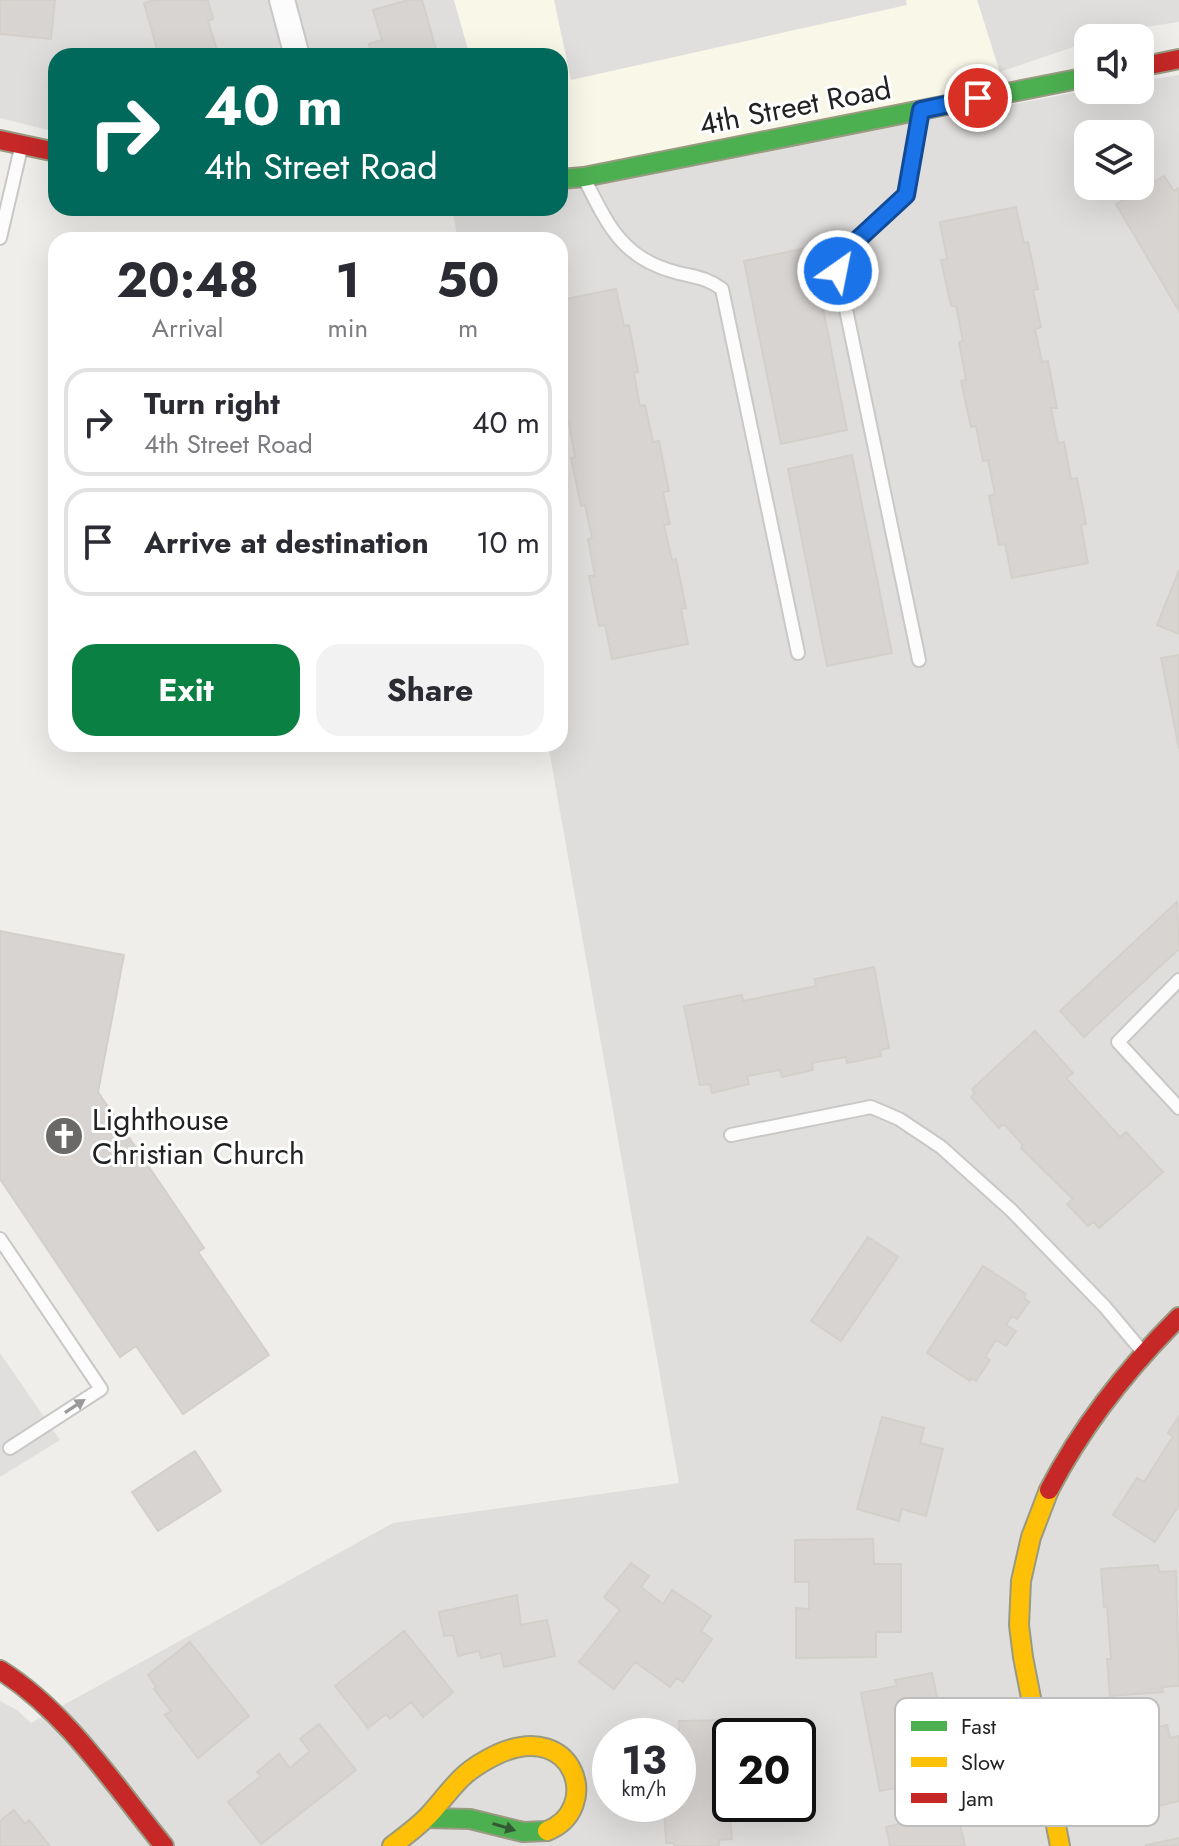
<!DOCTYPE html>
<html lang="en">
<head>
<meta charset="utf-8">
<style>
  body { margin:0; font-family:Jost,sans-serif; background:#f2f2f3; color:#2b2b33; height:100vh; display:flex; flex-direction:column; font-size:30px; white-space:nowrap }
  * { box-sizing:border-box; margin:0 }
  p { font-size:26px; color:#7c7c81 }
  .icon { flex:none; width:44px; height:44px; fill:none; stroke:currentColor; stroke-width:2; stroke-linecap:round; stroke-linejoin:round }
  .map { position:relative; flex:1; overflow:hidden }
  .drawer { position:absolute; left:48px; top:232px; width:520px; height:520px; display:flex; flex-direction:column; background:#fff; border-radius:24px; box-shadow:0 8px 32px #0002 }
  .drawer>* { flex:none }
  .guide { position:absolute; left:48px; top:48px; width:520px; height:168px; border-radius:24px; box-shadow:0 8px 32px #0002; background:#00695c; color:#fff; overflow:hidden }
  .controls { position:absolute; left:1074px; top:24px; display:grid; gap:16px }
  .controls a { display:grid; place-items:center; width:80px; height:80px; border-radius:16px; background:#fff; box-shadow:0 8px 32px #0002; font-size:40px }
  .speed { position:absolute; left:592px; top:1718px; display:flex; gap:16px; font-size:40px; font-weight:700; text-align:center }
  .speed>* { display:grid; place-content:center; width:104px; height:104px; border-radius:50%; background:#fff; box-shadow:0 8px 32px #0002; line-height:1 }
  .speed small { font-size:20px; font-weight:400 }
  .speed .limit { border:4px solid #111; border-radius:12px; background:#fff; color:#111 }
  .pin { position:absolute; display:grid; place-items:center; width:68px; height:68px; color:#fff; margin:-34px; border:4px solid #fff; border-radius:50%; box-shadow:0 2px 8px #0007 }
  .me { position:absolute; width:88px; margin:-44px; rotate:33deg; stroke-linejoin:round; filter:drop-shadow(0 0 6px #0008) }
  .turn { display:flex; align-items:center; gap:28px; height:168px; padding:0 24px; font-size:36px }
  .turn .icon { width:104px; height:104px; stroke-width:2.5 }
  .turn b { display:block; font-size:56px; line-height:68px }
  .eta { display:flex; justify-content:space-evenly; align-items:center; height:136px; text-align:center }
  .eta b { font-size:48px; font-weight:700; line-height:56px }
  .primary-button { display:flex; gap:16px; margin-top:auto; padding:16px 24px }
  .primary-button a { flex:1; height:92px; border-radius:24px; background:#0b8043; color:#fff; font-size:32px; font-weight:700; line-height:92px; text-align:center }
  .primary-button a+a { background:#f2f2f3; color:#2b2b33 }
  ul { padding:0; list-style:none }
  li { display:flex; align-items:center; gap:24px; height:108px; margin:0 16px 12px; padding:0 8px; border:4px solid #e1e1e2; border-radius:24px }
  li div { flex:1 }
  li b { display:block; font-size:30px }
  li em { font-style:normal }
  .map>svg:first-child { display:block }
  .residential { fill:#dfdedc; fill-rule:evenodd }
  .education { fill:#f8f7e8 }
  .parking { fill:#e0dfde }
  .building { fill:#d7d4d2; stroke:#d3d0cc; stroke-width:2 }
  .lines { fill:none; stroke-linecap:round; stroke-linejoin:round }
  .lane-casing { stroke:#c9c8c7; stroke-width:16 }
  .street-casing { stroke:#c9c8c7; stroke-width:28 }
  .fast-casing { stroke:#999a82; stroke-width:22 }
  .slow-casing { stroke:#999a82; stroke-width:22 }
  .jam-casing { stroke:#999a82; stroke-width:22 }
  .lane { stroke:#fdfcfc; stroke-width:12 }
  .street { stroke:#fdfcfc; stroke-width:24 }
  .fast { stroke:#4caf50; stroke-width:18 }
  .slow { stroke:#ffc107; stroke-width:18 }
  .jam { stroke:#c62828; stroke-width:18 }
  .oneway { fill:#9a9a9a }
  .oneway2 { fill:#335a34 }
  .route-casing { stroke:#114b97; stroke-width:20 }
  .route { stroke:#1a73e8; stroke-width:14 }
  .labels { text-anchor:middle; dominant-baseline:central; stroke-width:6; stroke-linejoin:round; paint-order:stroke }
  .street-label { font-size:30px; fill:#222; stroke:#fff }
  .poi-label { font-size:30px; fill:#222; stroke:#fff; text-anchor:start }
  .key { fill:#fff; stroke:#bdbdbd; stroke-width:2 }
  .key-label { font-size:22px; fill:#222 }
</style>
</head>
<body>
<div class="map">
<svg width="1179" height="1846" viewBox="0 0 1179 1846">
  <rect width="100%" height="100%" fill="#f0eeeb"/>
  <path class="residential" d="M0,0h454l16,56h-414v76l-56,-14z
    M977,0h202v22l-54,8 -24,8h-13v4l-88,30z
    M1179,75v1771h-1179v-145l17,9 14,13 362,-200 286,-40 -131,-739h12v-504h-102l-6,-32h108v-18l528,-100h52v-9zM1088,134h52v52h-52zM610,1736h68v68h-68zM730,1736h68v68h-68z"/>
  <path class="education" d="M454,0h523l29,93 -446,80v-117h-90z"/>
  <path class="parking" d="M554,0h352l1,5 -336,75z
    M0,1353l60,87 -60,37z"/>
  <path class="building" d="M0,0h55l-4,39 -51,-5z
    M154,0h54l5,19 -5,2 11,35h-60l-15,-53z
    M408,0h14l16,56h-66l-3,-12 13,-4 -9,-30z
    M1164,176l10,15 5,-3v123l-63,-107z
    M1016,207l8,36 4,-1 10,47 -5,1 8,37 -6,2 7,33 6,-1 9,47h-6l7,35 6,-1 7,37 6,-1 9,46 -5,1 7,38 -76,15 -7,-34 -6,1 -10,-49 6,-2 -7,-34 -5,1 -7,-35 -5,1 -10,-46 5,-1 -7,-38 4,-1 -7,-35h-5l-10,-46 6,-1 -7,-37z
    M811,247l36,183 -66,14 -37,-183z
    M616,289l8,37 5,-1 9,47 -4,1 6,33 5,-1 8,37 6,-1 10,50 -6,1 7,32 -6,1 8,35 4,-1 10,49 -5,1 7,35 -76,15 -7,-34 -6,1 -10,-50h6l-7,-37 4,-1 -7,-33 -4,1 -10,-48 4,-1 -6,-34 -5,1 -4,-22v-102z
    M852,455l40,198 -65,13 -39,-197z
    M1179,570v64l-22,-9z
    M1179,655v94l-18,-91z
    M1177,902l2,47 -95,88 -24,-26z
    M0,931l124,24 -26,137 106,156 -6,4 71,103 -86,59 -47,-68 -16,11 -120,-178z
    M874,967l15,81 -9,2 1,6 -34,7 -1,-6 -34,6 1,7 -31,7 -2,-7 -33,6 2,8 -37,9 -2,-9 -10,1 -16,-79 58,-11 1,6 73,-15 -1,-7z
    M1035,1031l38,42 -7,5 54,59 6,-5 37,40 -64,56 -5,-6 -6,4 -21,-22 6,-5 -52,-51 2,-3 -19,-21 -5,4 -28,-31 4,-4 -3,-4z
    M868,1237l30,20 -57,84 -30,-20z
    M983,1266l43,28 -2,4 5,4 -12,17 -5,-3 -6,9 10,6 -10,15 -10,-6 -11,17 5,3 -14,21 -5,-3 -1,3 -43,-28z
    M1179,1416v89l-24,37 -42,-27 24,-37 7,4 29,-46 -5,-3z
    M882,1417l42,11 -4,15 23,6 -17,67 -24,-7 -3,12 -42,-12z
    M195,1451l26,40 -63,40 -26,-39z
    M873,1539l1,25h27v68h-25v25l-80,1v-50l13,1v-27h-14v-42z
    M631,1563l18,13 -8,11 22,17 9,-14 39,26 -10,15 11,8 -29,43 -6,-4 -7,9 -35,-25 -21,27 -35,-27 41,-52 -16,-13z
    M1158,1565l1,7 17,-1 3,115 -17,1 1,5 -53,4 -3,-37h4l-4,-53 -3,1 -3,-38z
    M517,1595l4,30 26,-5 8,36 -51,11 -3,-14 -20,5 -2,-7 -21,5 -5,-21 -9,1 -5,-24z
    M404,1631l49,61 -30,25 -12,-15 -21,17 -4,-5 -18,14 -33,-42z
    M190,1642l59,74 -51,42 -33,-43 6,-4 -17,-22 2,-2 -8,-12z
    M932,1673l8,38 -21,5 7,33 24,-5 7,39 -36,8 -1,-8 -40,8 -19,-98 36,-7 -2,-6z
    M744,1720v16h-14v27l-14,1 2,37 11,-1 3,39 -13,1v6h-45v-3h-8l-2,-39h14l1,-83z
    M319,1724l37,46 -95,74 -33,-42 33,-26 -4,-4 22,-18 11,14 20,-17 -10,-12z
    M1167,1725l3,13 9,-2v65l-25,6 -4,-18 -8,2 -3,-15 -5,1 -10,-42z
    M14,1810l11,14 4,-4 21,26h-50v-25z
    M957,1811l8,35h-75l-4,-19z
    M1179,1838v8h-33v-1z"/>
  <g class="lines">
    <g class="lane-casing">
      <path id="lane" d="M585,180c23,45 37,78 90,92 18,5 31,5 47,17l76,364
        M0,238l21,-90
        M919,660l-81,-389 16,-28 52,-48 14,-82
        M1179,980l-61,62 61,66
        M731,1135l140,-28 28,12 42,28 70,63 94,97 37,44
        M0,1239l101,150 -91,59"/>
    </g>
    <g class="street-casing">
      <path id="street" d="M282,0l15,56"/>
    </g>
    <g class="fast-casing">
      <path id="fast" d="M560,179l24,-2 504,-100
        M427,1818l43,1 53,13 24,-1"/>
    </g>
    <g class="slow-casing">
      <path id="slow" d="M1049,1490l-18,47 -10,44 -2,44 4,32 37,189
        M392,1846c13,-10 27,-20 38,-32 25,-28 30,-42 68,-60 78,-35 104,56 49,77"/>
    </g>
    <g class="jam-casing">
      <path id="jam" d="M1140,67l39,-8
        M0,140l56,12
        M1049,1490c34,-66 78,-121 130,-173
        M0,1670c67,42 114,115 164,176"/>
    </g>
    <use href="#lane" class="lane"/>
    <use href="#street" class="street"/>
    <use href="#fast" class="fast"/>
    <use href="#slow" class="slow"/>
    <use href="#jam" class="jam"/>
  </g>
  <defs><path id="oneway-solid" d="M-6-.8H1V-3.2L6.5 0L1 3.2V.8H-6Z" transform="scale(2)"/></defs>
  <use class="oneway" href="#oneway-solid" transform="translate(75 1406) rotate(-33)"/>
  <use class="oneway2" href="#oneway-solid" transform="translate(504 1827) rotate(17)"/>
  <g class="lines">
    <g class="route-casing">
      <path id="route" d="M838,271l16,-28 52,-48 15,-85 57,-12"/>
    </g>
    <use href="#route" class="route"/>
  </g>
  <defs>
    <g id="church-disc" transform="scale(2)"><circle r="9.5" fill="#6a6968" stroke="#fff"/><path d="M-1.2-6h2.4v3.5h3.3v2.4h-3.3V6h-2.4V-.1h-3.3v-2.4h3.3Z" fill="#fff"/></g>
  </defs>
  <g fill-rule="evenodd">
    <use href="#church-disc" x="64" y="1136"/>
  </g>
  <g class="labels">
    <g class="street-label">
      <text transform="translate(795 106) rotate(-11)">4th Street Road</text>
    </g>
    <g class="poi-label">
      <text x="92" y="1119">Lighthouse<tspan x="92" dy="34">Christian Church</tspan></text>
    </g>
  </g>
  <rect x="895" y="1698" width="264" height="128" rx="12" class="key"/>
  <rect x="911" y="1721" width="36" height="10" fill="#4caf50"/>
  <rect x="911" y="1757" width="36" height="10" fill="#ffc107"/>
  <rect x="911" y="1793" width="36" height="10" fill="#c62828"/>
  <g class="key-label">
    <text x="961" y="1734">Fast</text>
    <text x="961" y="1770">Slow</text>
    <text x="961" y="1806">Jam</text>
  </g>
</svg>
<div class="controls">
<a><svg class="icon" aria-label="sound" viewBox="0 0 24 24"><path d="M4 9h4l5-4v14l-5-4H4zM17 9q2 3 0 6"/></svg></a>
<a><svg class="icon" aria-label="layers" viewBox="0 0 24 24"><path d="M12 4l9 5-9 5-9-5zM3 14l9 5 9-5"/></svg></a>
</div>
<div class="speed"><div>13<small>km/h</small></div><div class="limit">20</div></div>
<div class="pin" style="left:978px;top:98px;background:#d93025"><svg class="icon" aria-label="arrive" viewBox="0 0 24 24"><path d="M6 21V4h12l-3 4 3 4H6"/></svg></div>
<svg class="me" style="left:838px;top:271px" viewBox="-20 -20 40 40"><circle r="17" fill="#1a73e8" stroke="#fff" stroke-width="3"/><path d="M0-11L8 9 0 5-8 9z" fill="#fff"/></svg>
<div class="guide">
<div class="turn"><svg class="icon" aria-label="right" viewBox="0 0 24 24"><path d="M7 20v-9h11M14 6l5 5-5 5"/></svg><div><b>40 m</b>4th Street Road</div></div>
</div>
<section class="drawer">
<div class="eta">
<div><b>20:48</b><p>Arrival</p></div>
<div><b>1</b><p>min</p></div>
<div><b>50</b><p>m</p></div>
</div>
<ul>
<li><svg class="icon" aria-label="right" viewBox="0 0 24 24"><path d="M7 20v-9h11M14 6l5 5-5 5"/></svg><div><b>Turn right</b><p>4th Street Road</p></div><em>40 m</em></li>
<li><svg class="icon" aria-label="arrive" viewBox="0 0 24 24"><path d="M6 21V4h12l-3 4 3 4H6"/></svg><div><b>Arrive at destination</b></div><em>10 m</em></li>
</ul>
<div class="primary-button"><a>Exit</a><a>Share</a></div>
</section>
</div>
</body>
</html>
